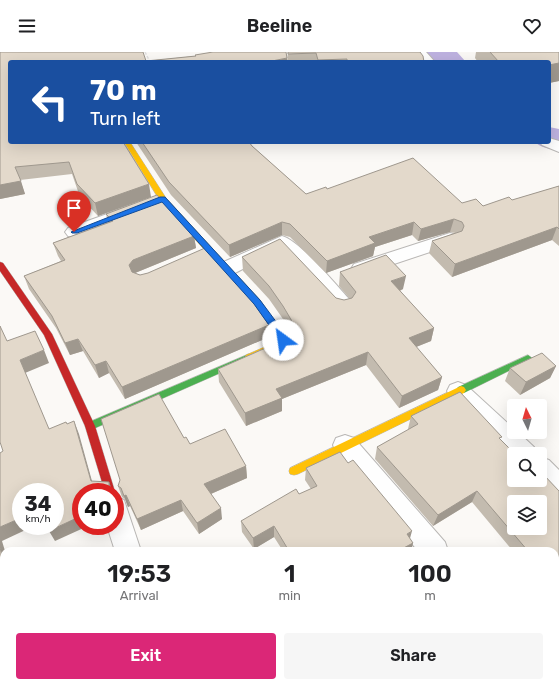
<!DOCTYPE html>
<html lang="en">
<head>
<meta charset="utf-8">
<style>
  body { margin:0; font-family:Rubik,sans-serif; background:#f6f6f6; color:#202124; height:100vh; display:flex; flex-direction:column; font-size:15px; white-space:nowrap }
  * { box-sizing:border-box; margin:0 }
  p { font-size:13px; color:#757577 }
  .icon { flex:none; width:22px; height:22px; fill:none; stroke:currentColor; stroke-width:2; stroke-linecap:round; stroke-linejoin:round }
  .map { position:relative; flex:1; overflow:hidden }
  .details { position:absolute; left:0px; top:495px; width:559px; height:140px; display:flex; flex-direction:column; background:#fff; border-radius:12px 12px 0 0; box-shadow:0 4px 16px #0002 }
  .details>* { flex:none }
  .guide { position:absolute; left:8px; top:8px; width:543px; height:84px; border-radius:4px; box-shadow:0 4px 16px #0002; background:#1a4fa0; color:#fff; overflow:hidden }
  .needle { width:26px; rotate:355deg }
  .tools { position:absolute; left:507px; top:347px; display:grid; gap:8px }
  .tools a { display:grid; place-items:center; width:40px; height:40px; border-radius:4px; background:#fff; box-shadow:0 4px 16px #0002; font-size:20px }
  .speed { position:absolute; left:12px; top:431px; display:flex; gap:8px; font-size:20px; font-weight:700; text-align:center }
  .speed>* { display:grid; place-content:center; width:52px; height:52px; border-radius:50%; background:#fff; box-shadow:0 4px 16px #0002; line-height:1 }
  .speed small { font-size:10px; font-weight:400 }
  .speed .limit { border:6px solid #d22; background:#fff; color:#111 }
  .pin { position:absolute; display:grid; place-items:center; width:34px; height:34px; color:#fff; margin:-41px -17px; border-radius:50% 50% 50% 0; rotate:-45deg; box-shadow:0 0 4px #0007 }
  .pin .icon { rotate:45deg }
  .me { position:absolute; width:44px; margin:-22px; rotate:329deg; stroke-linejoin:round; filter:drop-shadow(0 0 3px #0008) }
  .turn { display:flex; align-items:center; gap:14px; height:84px; padding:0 16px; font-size:18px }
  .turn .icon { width:52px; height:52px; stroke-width:2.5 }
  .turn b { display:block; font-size:28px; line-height:34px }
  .eta { display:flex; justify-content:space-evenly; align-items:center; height:68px; text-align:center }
  .eta b { font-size:24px; font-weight:600; line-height:28px }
  .action { display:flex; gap:8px; margin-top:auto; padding:8px 16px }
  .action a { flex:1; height:46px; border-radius:4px; background:#db2777; color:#fff; font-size:16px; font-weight:600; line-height:46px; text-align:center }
  .action a+a { background:#f6f6f6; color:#202124 }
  header { display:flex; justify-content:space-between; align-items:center; height:52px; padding:0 16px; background:#fff; font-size:18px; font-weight:600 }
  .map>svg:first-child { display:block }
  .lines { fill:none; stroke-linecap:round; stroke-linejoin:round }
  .river { fill:#beb2e0; fill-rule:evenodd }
  .street-casing { stroke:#b9b7b5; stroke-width:2 }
  .fast-casing { stroke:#b9b7b5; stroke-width:1 }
  .slow-casing { stroke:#b9b7b5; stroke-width:1 }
  .jam-casing { stroke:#b9b7b5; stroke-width:1 }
  .path { stroke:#e2e1e1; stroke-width:1.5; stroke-dasharray:3 1.5; stroke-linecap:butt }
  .street { fill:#fefefe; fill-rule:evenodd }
  .fast { fill:#4caf50; fill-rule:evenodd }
  .slow { fill:#ffc107; fill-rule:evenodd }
  .jam { fill:#c62828; fill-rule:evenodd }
  .wall { fill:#c3bbaf }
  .shaded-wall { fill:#9f988e }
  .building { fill:#e3d9cb; stroke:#9f988e; fill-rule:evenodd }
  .route { fill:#1a73e8; stroke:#114b97 }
</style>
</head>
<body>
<header><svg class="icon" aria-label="menu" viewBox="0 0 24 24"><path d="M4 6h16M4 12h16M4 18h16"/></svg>Beeline<svg class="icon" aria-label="heart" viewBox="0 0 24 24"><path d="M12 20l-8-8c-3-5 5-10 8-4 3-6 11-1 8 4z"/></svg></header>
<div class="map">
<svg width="559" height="635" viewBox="0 0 559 635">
  <rect width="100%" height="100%" fill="#fbf9f6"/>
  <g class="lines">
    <path class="river" d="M425,0h32l9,10h-32z
      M549,75l10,2v22c-8,-2 -18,-3 -24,-9h14z"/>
    <g class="street-casing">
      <path id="street" d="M412,0h14l9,10h-14z
        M549,86l10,3v11l-17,-7 -2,-3h9z
        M135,152l6,1 3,4 -3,4 -67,25 -6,-2 -3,-4 3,-4z
        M450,181l7,2 2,4 -2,4 -96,32 -7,-1 -3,-5 3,-5z
        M282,184c18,5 54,49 68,64l3,5 -3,5 -7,2 -7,-2 -56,-60 -47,24 -7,1 -7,-1 -3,-5 3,-5z
        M458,330l8,3 48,44v3h4l16,15 3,7h-23v5l-64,-62 -3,-6 3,-6z
        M345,383l9,3 91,104 3,9h-30l-82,-99 -3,-7 3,-7z
        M540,405l9,3 10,10v27l-9,-3 -14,-14h4z
        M115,444l9,4 17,51h-26l-8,-25h8z
        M176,631h30l-1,4h-30z"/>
    </g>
    <g class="fast-casing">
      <path id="fast" d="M249,302l3,1 1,2 -1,2 -159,70 -3,1 -3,-1 -2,-3 2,-3z
        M528,303l4,3 -1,2 -67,33h-6l-2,-3 2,-3z"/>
    </g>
    <g class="slow-casing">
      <path id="slow" d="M124,90h6l36,56 94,102 27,40c-5,7 -33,22 -41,19l-1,-2 1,-2 28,-12 4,-4 -24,-35 -94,-103z
        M461,334l3,1 2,3 -2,3 -166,81 -4,1 -4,-1 -1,-3 1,-3z"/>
    </g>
    <g class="jam-casing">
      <path id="jam" d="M0,210l3,1 49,71 43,92 20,66h-10l-20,-66 -41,-91 -44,-64z"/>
    </g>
    <path class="path" d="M145,0l5,10"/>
    <use href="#street" class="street"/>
    <use href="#fast" class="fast"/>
    <use href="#slow" class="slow"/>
    <use href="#jam" class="jam"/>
  </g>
  <path class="wall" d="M0,0l146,9 49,-5v-1l92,7h-277l113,80 28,55 -53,19 -18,-19 -8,-23 -52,6 5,14 -25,5z
    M288,0h132l4,10h-137z
    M476,0h83v29l-10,2v-21h-71l-3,-4z
    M136,90h113l3,4 54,48 21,-5 156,17 29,-6 47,-14v60l-7,-6 -100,37 -23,-24 3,-12 23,-8 -5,-1 -32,9 -6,-6 -37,12 -2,9 -47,17 -36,-36 -8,-2 -52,22 -59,-62z
    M106,162l88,22 2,12 -61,25 134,52v12l-144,62 -16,-26 -10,5 -16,-27 -13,4 -14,-27 -27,-39 -5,-13 37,-15 -3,-5 -5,-13 55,-21z
    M242,205l94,41 8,2 6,-1 -11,-13 1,-14 63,17 -3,2 34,37 -3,13 -15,6 26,30 -4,13 -39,18 -33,-43 -84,34v12l-36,15 -27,-44 -1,-13 68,-30 5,-6 -8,-14 -14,-20 -26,-28z
    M556,314l-6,12 -30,17 -15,-14 5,-13z
    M411,364l90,24 13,40 45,11v84l-4,2v-26h-42l-41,-49 -39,24 -58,-67 2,-12 32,-17 -1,-1z
    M184,386l6,6 56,22 1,12 -36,16 11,25 -23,15 -16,-23 -42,19 -11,-24 -2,1 -3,-8 -3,-2 -4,-11z
    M348,411l65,80 -2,8h-128l-9,-14 -20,12 -12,-17 -1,-11 70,-32 -6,-9 1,-12z
    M555,547l4,4v73l-4,4 4,7h-208l-2,-4h159l3,3 44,-3z"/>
  <path class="shaded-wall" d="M287,6v4h-20z
    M559,11v18l-10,2v-18z
    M21,129l4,13 -25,5v-14z
    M149,132l2,13 -53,19 -3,-13z
    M454,167l-4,13 -32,9 3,-12z
    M282,170v13l-52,22 -1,-12z
    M414,170l-2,13 -37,12 -2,9 -47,17 1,-12 42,-24z
    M557,175l-5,13 -100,37 3,-13z
    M194,184l2,12 -61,25 -3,5 -3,-13 4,-5z
    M406,224l-3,13 -14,6 2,-14z
    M269,273v12l-144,62 -3,-12z
    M434,276l-3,13 -25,10 3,-13z
    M78,287l5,12 -13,4 -5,-12z
    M44,298l5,13 -24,10 -5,-13z
    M368,300l-2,13 -84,34v12l-36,15 -1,-13 31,-24z
    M106,309l3,12 -10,5 -4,-13z
    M556,314l-6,12 -30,17 6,-13z
    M442,325l-4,13 -39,18 3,-12z
    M74,369l5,13 16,58 -4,-11z
    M246,414l1,12 -41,18 -2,-12z
    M109,430l4,10h-4z
    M477,439l-5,11 -39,24 5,-11z
    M126,443l4,11 -2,1 -4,-11z
    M181,448l2,11 -42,19 -4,-11z
    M221,456l1,11 -23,15 -2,-11z
    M81,464v10h7l-33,15 -6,-10z
    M21,466v8h13l-32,15 3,10h-1v9l-4,-12v-21z
    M274,474v11l-20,12 -1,-11z
    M412,479l-3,11 -2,-8z
    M413,491l-2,8h-13z
    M559,518v5l-4,2v-5z
    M17,631h6l1,4h-13z
    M128,631h17l-7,4h-17z
    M367,631h1l-2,4h-6z"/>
  <path class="building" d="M0,0h143l3,9 50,-5 -1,-1 18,-3h73l1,6 -20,4h-257v80h113l26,42 -54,19 -18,-19 -8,-22 -54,5 6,14 -21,4z
    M288,0h132l3,4 1,6h-77v-3l-29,1 -2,-7 -28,1z
    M490,0h69v11l-10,2v-3h-50z
    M142,90h107l3,4 54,48 20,-7 1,2 86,-31 49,45 14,-4 7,7 26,-9 3,3 47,-14v43l-2,-2 -102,37 -23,-23 30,-10 2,-5 -2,-4 -8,-3 -33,10 -7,-7 -45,15 6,6 -48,18 -37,-37 -8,-2 -53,23 -60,-63z
    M157,143l37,41 -61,24 -4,5 3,7 8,3 8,-2 57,-25 43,47 21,30 -147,62 -16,-26 -11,4 -17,-26 -13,4 -13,-27 -28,-40 41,-16 -12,-17 60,-22 -7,-7z
    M280,187l56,59 8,2 8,-2 4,-6 -16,-20 46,-17 20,21 -15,5 43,47 -25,10 33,39 -40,19 -34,-44 -92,37 6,9 -37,15 -27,-44 68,-30 10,-11 -13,-22 -14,-20 -27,-29z
    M0,274l7,15 28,-10 9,19 -24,10 29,69 17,-7 1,2 7,-3 17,60 18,1v10h-28v24l-32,15 -2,-5h8v-34h-34v26l-21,9v-74l3,-2 -3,-9z
    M542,301l14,13 -30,16 -16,-14z
    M460,340l42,45 -3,1 16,16h-1v26h26v-4l3,-2 16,17v79l-4,2v-21h-27l-51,-60 -39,24 -61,-68 41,-23 -7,-8zM514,450h26v26h-26z
    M159,342l25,44 2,-1 4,7 35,-15 21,37 -42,18 17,24 -24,15 -16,-23 -44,19 -11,-24 -2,1 -3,-8 -3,-2 2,-6 -19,-61z
    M340,400l8,11 5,-3 59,71 -5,3 6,9 -15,8h-109l-15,-25 -21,12 -12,-17 55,-32 3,5 18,-8 -11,-18z
    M0,496l4,12v123h13l1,1 -7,3h-11z
    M555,547l4,4v70h-4z
    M555,628h4v7h-188l-2,-4h139l3,3 3,-3h41z
    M117,631h11l-7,4h-2z
    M356,631h11l-7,4h-2z"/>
  <path class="route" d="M160,145h5l95,103 23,31 4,9 -1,2h-6l-4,-7 -22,-31 -92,-102 -85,31h-5l-1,-1z"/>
</svg>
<div class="tools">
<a><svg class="needle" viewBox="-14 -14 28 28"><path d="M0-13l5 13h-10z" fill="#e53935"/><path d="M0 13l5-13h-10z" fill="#757577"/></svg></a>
<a><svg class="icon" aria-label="search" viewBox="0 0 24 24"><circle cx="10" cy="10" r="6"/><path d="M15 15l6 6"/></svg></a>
<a><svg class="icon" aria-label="layers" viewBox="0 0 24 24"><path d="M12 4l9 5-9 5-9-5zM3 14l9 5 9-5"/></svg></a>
</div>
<div class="speed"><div>34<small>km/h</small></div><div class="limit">40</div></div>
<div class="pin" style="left:74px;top:180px;background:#d93025"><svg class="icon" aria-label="arrive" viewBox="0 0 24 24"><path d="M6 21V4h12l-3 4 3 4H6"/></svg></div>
<svg class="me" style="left:283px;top:288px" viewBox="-20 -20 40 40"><circle r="19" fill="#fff"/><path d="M0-13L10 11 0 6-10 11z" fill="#1a73e8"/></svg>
<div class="guide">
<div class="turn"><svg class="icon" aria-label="left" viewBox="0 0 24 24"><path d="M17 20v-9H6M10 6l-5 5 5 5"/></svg><div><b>70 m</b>Turn left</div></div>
</div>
<section class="details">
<div class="eta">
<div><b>19:53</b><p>Arrival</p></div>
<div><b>1</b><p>min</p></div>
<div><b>100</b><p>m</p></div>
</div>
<div class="action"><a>Exit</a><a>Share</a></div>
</section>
</div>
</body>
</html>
